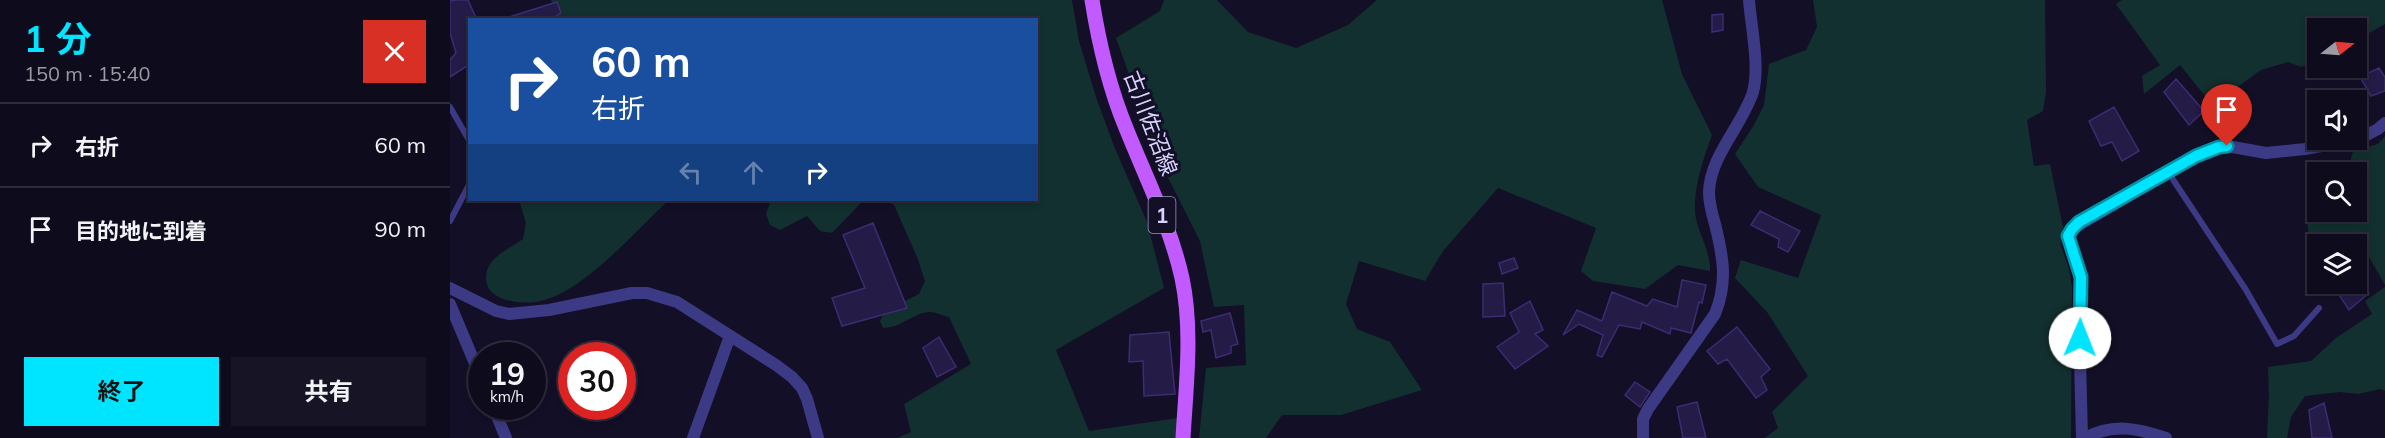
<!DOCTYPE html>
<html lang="ja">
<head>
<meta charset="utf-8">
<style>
  body { margin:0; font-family:Mulish,"Noto Sans JP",sans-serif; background:#171425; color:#f1f3f6; height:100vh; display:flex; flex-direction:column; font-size:22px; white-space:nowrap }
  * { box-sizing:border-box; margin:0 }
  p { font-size:20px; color:#9b9ba3 }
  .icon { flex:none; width:33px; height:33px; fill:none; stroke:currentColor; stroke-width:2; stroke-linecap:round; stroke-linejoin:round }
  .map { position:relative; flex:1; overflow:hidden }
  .sheet { display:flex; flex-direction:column; background:#0e0b1c; width:450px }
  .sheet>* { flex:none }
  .guide { position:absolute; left:18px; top:18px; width:570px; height:183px; border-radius:0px; box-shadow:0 3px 9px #0003,0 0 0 2px #2e2b3b; background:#1a4fa0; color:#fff; overflow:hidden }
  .needle { width:39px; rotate:73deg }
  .fabs { position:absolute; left:1857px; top:18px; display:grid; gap:12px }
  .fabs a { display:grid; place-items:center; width:60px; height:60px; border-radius:0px; background:#0e0b1c; box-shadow:0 3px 9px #0003,0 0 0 2px #2e2b3b; font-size:30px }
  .speed { position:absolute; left:18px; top:342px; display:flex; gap:12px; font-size:30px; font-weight:700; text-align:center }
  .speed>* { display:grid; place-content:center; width:78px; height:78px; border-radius:50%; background:#0e0b1c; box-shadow:0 3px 9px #0003,0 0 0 2px #2e2b3b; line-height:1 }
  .speed small { font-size:15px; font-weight:400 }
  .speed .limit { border:9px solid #d22; background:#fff; color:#111 }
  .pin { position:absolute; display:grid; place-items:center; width:51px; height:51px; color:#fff; margin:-62px -26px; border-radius:50% 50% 50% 0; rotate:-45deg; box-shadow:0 0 6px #0007 }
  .pin .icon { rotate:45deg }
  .me { position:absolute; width:66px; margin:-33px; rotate:1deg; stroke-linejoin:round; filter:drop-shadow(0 0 4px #0008) }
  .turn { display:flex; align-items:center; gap:21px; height:126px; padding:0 24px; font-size:27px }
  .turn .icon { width:78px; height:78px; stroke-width:2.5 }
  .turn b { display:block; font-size:42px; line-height:51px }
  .lanes { display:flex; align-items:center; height:57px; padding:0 24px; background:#0003; justify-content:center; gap:30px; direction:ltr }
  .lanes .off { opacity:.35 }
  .round { display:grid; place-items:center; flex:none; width:63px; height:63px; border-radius:0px; background:#171425 }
  .summary { display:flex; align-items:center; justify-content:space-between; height:102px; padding:0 24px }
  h1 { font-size:36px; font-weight:700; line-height:45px; color:#00e5ff }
  .button { display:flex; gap:12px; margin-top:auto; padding:12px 24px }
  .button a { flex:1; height:69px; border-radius:0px; background:#00e5ff; color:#111; font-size:24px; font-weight:700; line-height:69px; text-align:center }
  .button a+a { background:#171425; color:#f1f3f6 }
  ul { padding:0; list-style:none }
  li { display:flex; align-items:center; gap:18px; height:84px; padding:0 24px; border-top:2px solid #2e2b3b }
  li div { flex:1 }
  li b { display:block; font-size:22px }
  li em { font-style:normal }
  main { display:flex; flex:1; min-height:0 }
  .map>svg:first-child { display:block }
  .green { fill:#12302f }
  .building { fill:#241b47; stroke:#3b2d73; stroke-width:1.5 }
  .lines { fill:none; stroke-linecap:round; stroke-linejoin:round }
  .lane { stroke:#3d3a85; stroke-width:6 }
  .street { stroke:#3d3a85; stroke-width:12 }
  .primary { stroke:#c25bff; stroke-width:15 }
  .route-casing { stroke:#0095a6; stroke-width:15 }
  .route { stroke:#00e5ff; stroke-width:10 }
  .labels { text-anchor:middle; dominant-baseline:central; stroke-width:6; stroke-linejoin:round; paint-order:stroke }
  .shield { fill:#130f26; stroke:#9e99be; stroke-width:1.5 }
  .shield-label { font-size:21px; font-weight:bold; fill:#d9d4ff }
  .street-label { font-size:22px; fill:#d9d4ff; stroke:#130f26 }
</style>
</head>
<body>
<main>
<section class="sheet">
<div class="summary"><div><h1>1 分</h1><p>150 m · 15:40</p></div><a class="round" style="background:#d93025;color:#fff"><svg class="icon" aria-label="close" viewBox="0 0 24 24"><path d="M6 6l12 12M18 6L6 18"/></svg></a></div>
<ul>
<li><svg class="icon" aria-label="right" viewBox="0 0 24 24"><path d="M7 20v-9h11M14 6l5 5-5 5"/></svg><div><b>右折</b></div><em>60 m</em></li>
<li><svg class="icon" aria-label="arrive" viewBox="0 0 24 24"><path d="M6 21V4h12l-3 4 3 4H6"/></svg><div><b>目的地に到着</b></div><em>90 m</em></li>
</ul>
<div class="button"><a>終了</a><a>共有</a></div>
</section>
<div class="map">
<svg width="1935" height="438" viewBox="0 0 1935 438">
  <rect width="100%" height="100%" fill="#130f26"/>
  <path class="green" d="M101,0h521l7,41 17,56 18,49 33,76 17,66 -108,62 33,81 89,-13 -2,20h-279l14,-6 -7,-28 67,-40 -22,-47c-6,-1 -13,-5 -19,-5 -18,1 -29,16 -47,16l-3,-7 5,-10 34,-17 6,-13 -8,-24 -23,-52 -11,-5h153v-180h-476z
    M714,0h53l31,32 48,16 52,-23 29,-25h285l20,74 30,61c-9,25 -18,50 -17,77 2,21 16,38 15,59l-32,-6 -33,24 -52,-8 -12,-10 15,-43 -98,-40 -55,63 -18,30 -66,-20 -13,43 11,25 33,13 32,48 -81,25h-59l-16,23h-67l7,-70 40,-3 -2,-60 -30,2 -14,-66 -39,-77 -45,-126 44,-27z
    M1363,0h232l1,92 -3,19 -16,9 7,46 16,-2 13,63 -3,16 9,26 3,18 -1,151h-306l13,-10 -6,-16 36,-36 -41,-64 -32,-34 6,-18 57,18 23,-63 -63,-28 -23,-33 19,-29 10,-20 5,-41 37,-14 11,-23z
    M1672,0h263v24l-28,16 -1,-12h-38l-1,31 -16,8 -13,-5 -27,8 -33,24 -2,16 -8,5 -6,-19h-7l-25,-31 -36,29 -2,-18 18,-11 -44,-61z
    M1935,136v149l-23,-40 -31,-9 -20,4c-6,-15 -4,-28 6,-40l1,12h38v-40h-13l6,-5 4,-16 25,-7z
    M69,200h150c-33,30 -84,91 -128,101 -21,5 -65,-1 -53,-33 5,-13 24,-21 35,-29l3,-16z
    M321,200h98l-8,3 -29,30 -12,-2 -13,-15 -27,14 -10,-5 -4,-11z
    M1935,287v104l-5,-2 -22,5 -18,-2 -35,4 -14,21 -4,21h-20l2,-43 -1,-28 43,-6 25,-23 36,-24 -7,-13z"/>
  <path class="building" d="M6,0h12l9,20h-7v44l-20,13v-17l6,-7 -6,-20v-32z
    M107,2l4,11 -11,7h-40l-1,-3z
    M1273,14v16l-11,2v-17z
    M1929,68l6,9v14l-14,5 -11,-19z
    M1726,79l28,32 -15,14 -25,-33z
    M1664,107l25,44 -17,10 -10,-19 -11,4 -12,-25z
    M1310,211l40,20 -12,21 -10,-5 1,-8 -28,-14z
    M423,223l34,85 -65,18 -10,-28 33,-10 -22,-53z
    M1868,256v32l-12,-26z
    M1064,258l4,10 -16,6 -3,-11z
    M1232,280l24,5 -4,18 -3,-1 -8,31 -20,-5 -1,6 -28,-12 -2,7 -21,-4 -17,32 -5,-2 6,-20 -24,-11 -16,11 14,-25 25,11 10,-29 35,14 6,-7 24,8z
    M1053,283l2,33 -22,1v-33z
    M1882,284h30l7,9 -20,17z
    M1080,301l13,29 -8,4 13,12 -33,23 -18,-22 22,-15 -9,-19z
    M780,313l8,31 -7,2v7l-15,5 -5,-28 -8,2 -2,-11z
    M1287,327l33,42 -9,8 6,13 -11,8 -29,-39 -9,5 -11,-13z
    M719,332l6,62 -31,2 -1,-35 -14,1 1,-27z
    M489,337l17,30 -19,10 -14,-29z
    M1185,382l15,10 -10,15 -15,-12z
    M1247,402l9,36h-23l-6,-31z
    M1874,403l8,35h-20l-3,-28z"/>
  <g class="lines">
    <path class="lane" d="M0,107l20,35
      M1718,172l78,118 31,54 17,-8 25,-28
      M0,221l20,-38"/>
    <path class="street" d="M0,288l46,23 13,3 40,-4 83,-17h15l30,9 99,63 16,12 10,11 5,11 11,39
      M0,304l32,76
      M43,406l13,32
      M243,438l37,-102
      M1193,438v-19l5,-10 67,-95c13,-32 8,-58 0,-90 -3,-10 -6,-21 -6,-32 1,-36 33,-66 44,-100 7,-26 -2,-65 -4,-92
      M1632,438l-2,-79 1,-82 -11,-31 -2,-10 4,-7 124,-73 23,-9 8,-1 39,7 39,-4 54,-10 19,-10 7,-6
      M1635,438c28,-15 52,-10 81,0"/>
    <path class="primary" d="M642,0c7,44 17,87 34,128 20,50 44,97 56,150 11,52 4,107 1,160"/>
  </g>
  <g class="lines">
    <g class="route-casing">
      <path id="route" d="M1630,338l1,-61 -13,-41 4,-7 7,-7 117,-66 23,-9 8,-1"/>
    </g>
    <use href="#route" class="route"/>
  </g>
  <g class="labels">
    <rect class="shield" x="698.5" y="197" width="27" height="36" rx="4.5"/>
    <g class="shield-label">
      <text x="712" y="215">1</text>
    </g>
    <g class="street-label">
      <text transform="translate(701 123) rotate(69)">古川佐沼線</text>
    </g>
  </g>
</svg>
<div class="fabs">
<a><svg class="needle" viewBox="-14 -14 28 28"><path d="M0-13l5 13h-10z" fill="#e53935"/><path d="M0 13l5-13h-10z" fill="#9b9ba3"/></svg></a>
<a><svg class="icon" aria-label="sound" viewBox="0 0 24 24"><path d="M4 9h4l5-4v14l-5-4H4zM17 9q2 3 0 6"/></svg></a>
<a><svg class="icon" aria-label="search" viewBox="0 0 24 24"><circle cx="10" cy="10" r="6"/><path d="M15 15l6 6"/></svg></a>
<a><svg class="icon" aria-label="layers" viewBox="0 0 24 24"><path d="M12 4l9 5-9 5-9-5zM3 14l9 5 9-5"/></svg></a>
</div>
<div class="speed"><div>19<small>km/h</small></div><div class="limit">30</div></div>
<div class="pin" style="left:1777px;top:146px;background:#d93025"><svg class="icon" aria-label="arrive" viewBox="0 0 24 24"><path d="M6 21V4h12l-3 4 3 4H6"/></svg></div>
<svg class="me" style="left:1630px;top:338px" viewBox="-20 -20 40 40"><circle r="19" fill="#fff"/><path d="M0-13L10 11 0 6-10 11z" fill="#00e5ff"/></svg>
<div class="guide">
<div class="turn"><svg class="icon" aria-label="right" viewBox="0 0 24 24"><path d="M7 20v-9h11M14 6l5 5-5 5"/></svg><div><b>60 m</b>右折</div></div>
<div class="lanes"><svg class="icon off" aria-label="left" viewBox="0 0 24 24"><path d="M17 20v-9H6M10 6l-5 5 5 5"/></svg><svg class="icon off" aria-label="ahead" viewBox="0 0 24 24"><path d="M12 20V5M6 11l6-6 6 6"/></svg><svg class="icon" aria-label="right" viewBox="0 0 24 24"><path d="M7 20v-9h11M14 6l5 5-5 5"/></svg></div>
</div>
</div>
</main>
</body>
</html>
